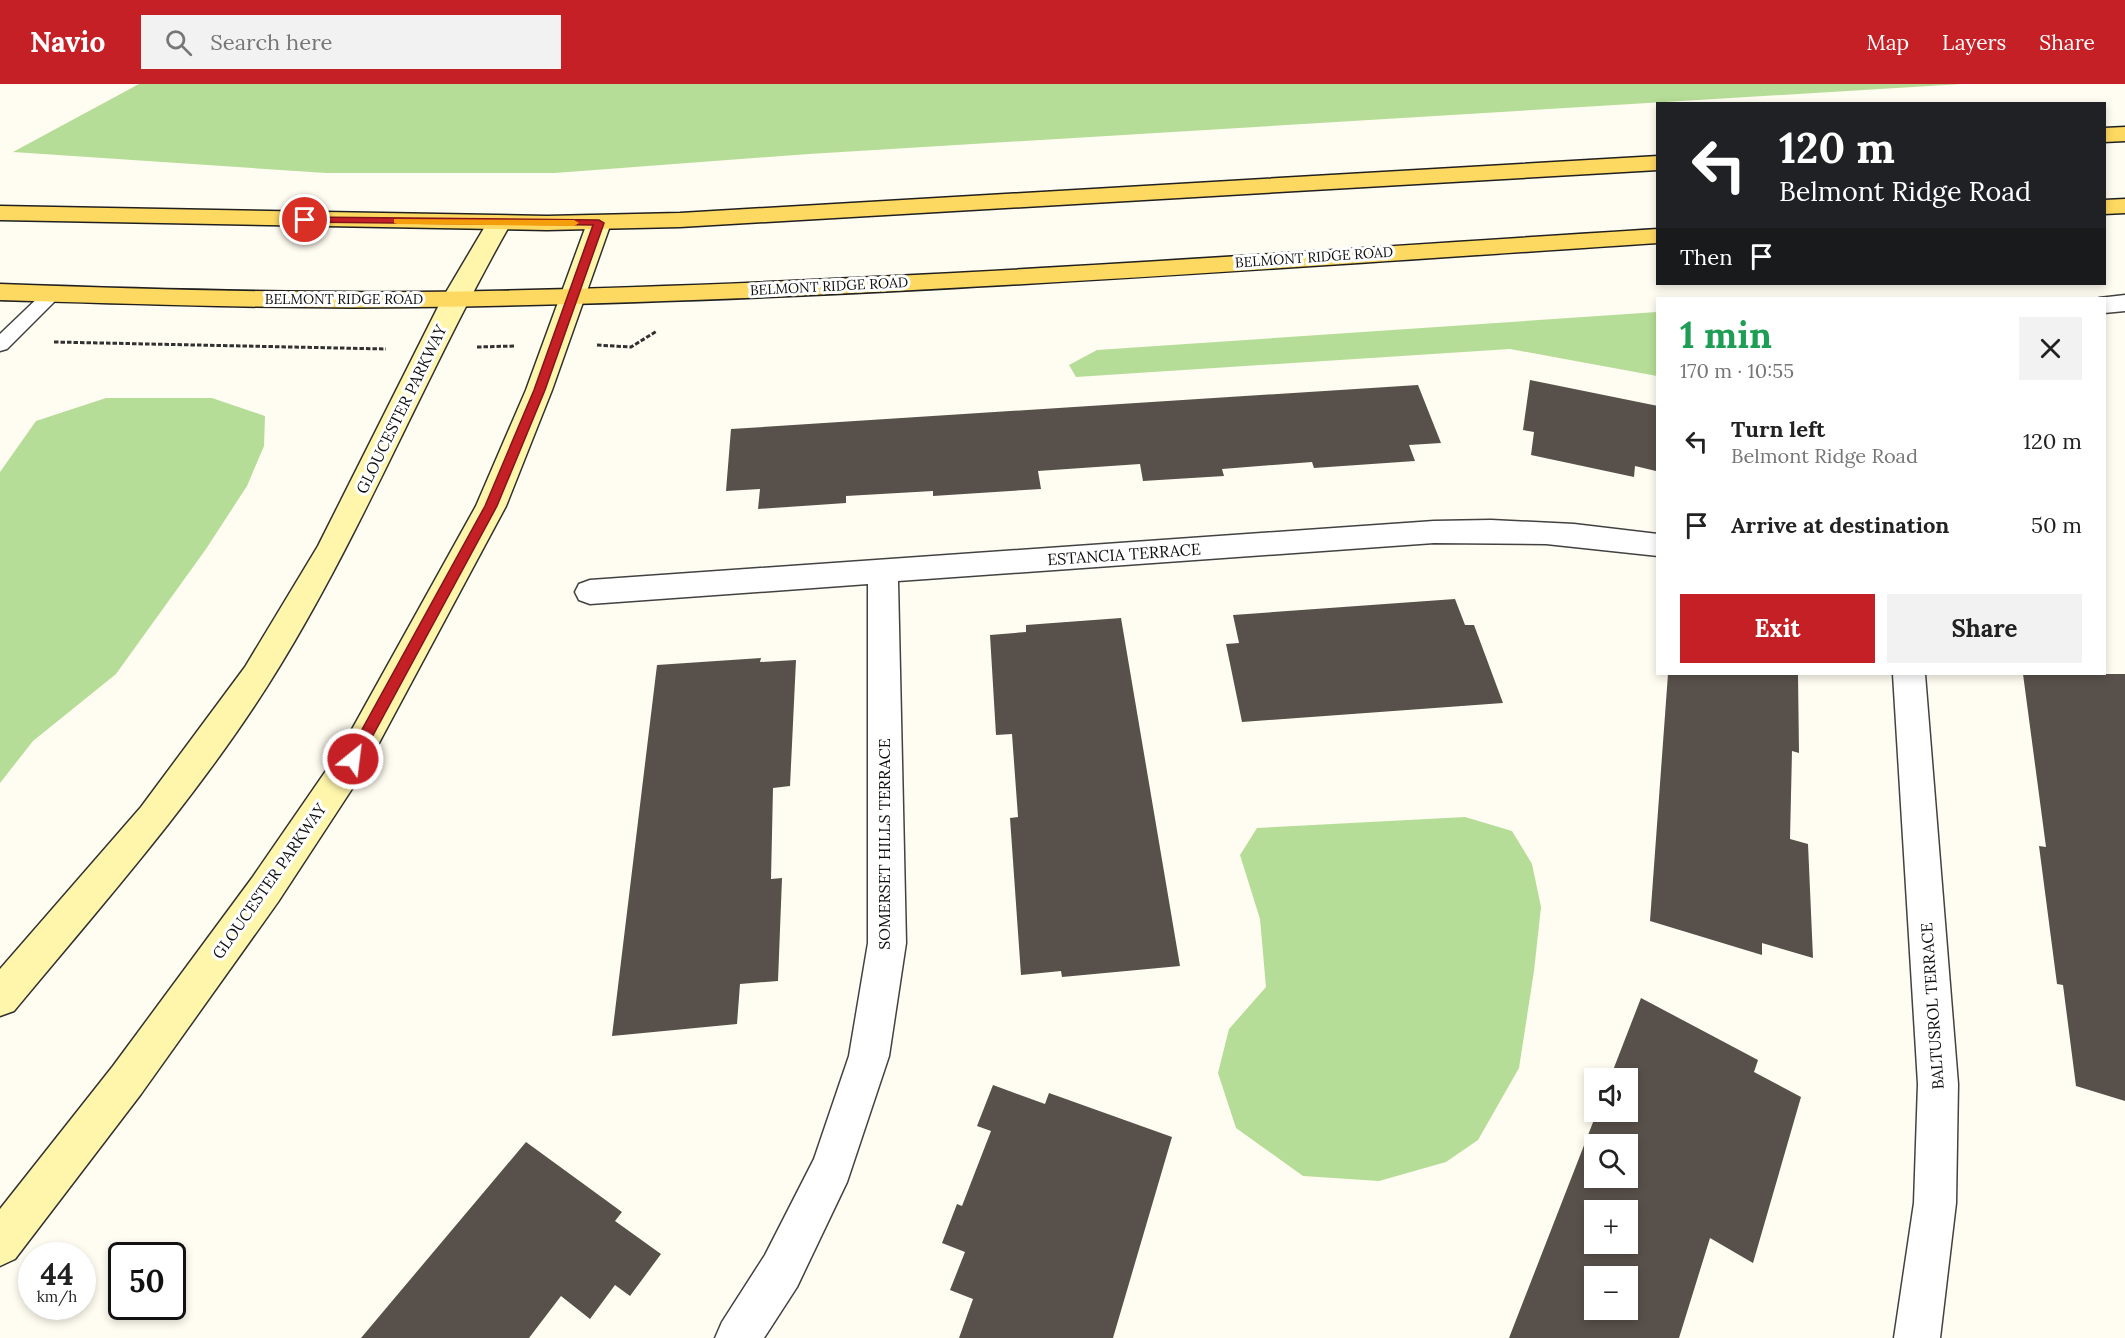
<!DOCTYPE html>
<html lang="en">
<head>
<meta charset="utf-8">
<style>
  body { margin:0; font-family:Lora,serif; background:#f2f2f2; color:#222; height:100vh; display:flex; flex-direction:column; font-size:22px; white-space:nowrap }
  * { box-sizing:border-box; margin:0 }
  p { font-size:20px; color:#767676 }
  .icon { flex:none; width:33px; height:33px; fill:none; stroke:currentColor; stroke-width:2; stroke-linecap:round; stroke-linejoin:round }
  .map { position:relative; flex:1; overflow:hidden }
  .panel { position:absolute; left:1656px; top:213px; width:450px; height:378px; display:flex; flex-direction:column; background:#fff; border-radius:0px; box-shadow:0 3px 9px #0003 }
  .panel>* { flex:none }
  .hud { position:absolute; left:1656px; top:18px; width:450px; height:183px; border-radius:0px; box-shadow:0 3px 9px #0003; background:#202124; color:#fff; overflow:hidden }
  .controls { position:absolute; left:1584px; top:984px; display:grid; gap:12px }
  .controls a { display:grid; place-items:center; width:54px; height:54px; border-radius:0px; background:#fff; box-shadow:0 3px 9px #0003; font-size:30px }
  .speed { position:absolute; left:18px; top:1158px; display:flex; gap:12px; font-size:30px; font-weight:700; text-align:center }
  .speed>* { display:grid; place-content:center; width:78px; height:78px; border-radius:50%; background:#fff; box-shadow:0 3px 9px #0003; line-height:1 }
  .speed small { font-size:15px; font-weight:400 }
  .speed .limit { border:3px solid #111; border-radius:9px; background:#fff; color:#111 }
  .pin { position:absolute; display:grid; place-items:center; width:51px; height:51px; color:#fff; margin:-26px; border:3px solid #fff; border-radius:50%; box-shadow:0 2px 6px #0007 }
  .me { position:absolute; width:66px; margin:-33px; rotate:29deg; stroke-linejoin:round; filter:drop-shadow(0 0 4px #0008) }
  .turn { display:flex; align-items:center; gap:21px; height:126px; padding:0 24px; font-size:27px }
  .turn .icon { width:78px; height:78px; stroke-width:2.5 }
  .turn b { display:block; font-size:42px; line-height:51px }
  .then { display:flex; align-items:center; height:57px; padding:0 24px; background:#0003; gap:12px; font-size:22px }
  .round { display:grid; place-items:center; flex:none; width:63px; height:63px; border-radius:0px; background:#f2f2f2 }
  .head { display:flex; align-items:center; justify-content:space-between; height:102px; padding:0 24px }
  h1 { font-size:36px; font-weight:700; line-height:45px; color:#1e9e55 }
  .cta { display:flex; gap:12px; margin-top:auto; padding:12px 24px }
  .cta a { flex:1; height:69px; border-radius:0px; background:#c62027; color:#fff; font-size:24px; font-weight:700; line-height:69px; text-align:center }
  .cta a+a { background:#f2f2f2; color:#222 }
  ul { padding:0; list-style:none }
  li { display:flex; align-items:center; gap:18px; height:84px; padding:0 24px }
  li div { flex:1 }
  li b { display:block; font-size:22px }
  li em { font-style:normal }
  header { display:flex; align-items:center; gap:36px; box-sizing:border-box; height:84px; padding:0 30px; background:#c62027; color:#fff }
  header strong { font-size:28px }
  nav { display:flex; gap:33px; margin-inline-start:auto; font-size:21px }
  .search { width:420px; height:54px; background:#f2f2f2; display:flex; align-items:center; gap:15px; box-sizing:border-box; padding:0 21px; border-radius:0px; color:#767676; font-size:22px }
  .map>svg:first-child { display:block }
  .forest { fill:#b6dd97 }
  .building { fill:#58504b; fill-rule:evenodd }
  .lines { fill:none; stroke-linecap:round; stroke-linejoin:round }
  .lane-casing { stroke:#424242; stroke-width:3 }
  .street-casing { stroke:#424242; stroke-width:3 }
  .secondary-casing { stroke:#313131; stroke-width:3 }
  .primary-casing { stroke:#202020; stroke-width:3 }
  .path { stroke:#313131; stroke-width:3; stroke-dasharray:4.5 2; stroke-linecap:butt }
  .lane { fill:#fff; fill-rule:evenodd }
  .street { fill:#fff; fill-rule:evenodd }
  .secondary { fill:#fff6ac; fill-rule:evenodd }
  .primary { fill:#fed962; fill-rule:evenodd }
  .route { fill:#c62027; stroke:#811519; stroke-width:1.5 }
  .slow { fill:#f59e0b }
  .labels { text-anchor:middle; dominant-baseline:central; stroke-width:6; stroke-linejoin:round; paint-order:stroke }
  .far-street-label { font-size:14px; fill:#0f0f0f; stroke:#fff }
  .street-label { font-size:16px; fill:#0f0f0f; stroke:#fff }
</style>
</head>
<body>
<header>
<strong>Navio</strong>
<div class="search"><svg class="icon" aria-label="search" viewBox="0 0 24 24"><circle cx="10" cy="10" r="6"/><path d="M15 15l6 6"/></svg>Search here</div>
<nav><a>Map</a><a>Layers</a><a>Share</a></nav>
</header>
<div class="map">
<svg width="2125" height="1254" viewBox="0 0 2125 1254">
  <rect width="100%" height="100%" fill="#fffcf1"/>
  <path class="forest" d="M139,0h1823l-1153,70 -254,19h-229l-313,-21z
    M1657,228v64l-147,-27 -434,28 -7,-12 28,-15z
    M106,314h106l53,18 -1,30 -17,40 -41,63 -90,125 -83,67 -33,42v-311l36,-51z
    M1465,733l47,14 20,33 9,43 -7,64 -15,97 -41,72 -32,22 -67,19 -76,-5 -67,-48 -18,-55 11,-44 37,-42 -6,-68 -20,-64 17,-27z"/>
  <path class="building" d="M1530,296l128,26 -2,65 -21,-5 -1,11 -103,-22 3,-23 -11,-2z
    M1418,301l23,58 -32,2 6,16 -101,7 -2,-6 -90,7 2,7 -81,5 -3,-17 -102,7 3,18 -108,7v-5l-87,5v7l-88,6 2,-20 -34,2 5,-62z
    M1455,515l10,26h9l29,78 -261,19 -16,-78 13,-1 -6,-28z
    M1121,534l59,348 -118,11 -1,-6 -40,4 -11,-157 8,-1 -6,-83 -16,1 -6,-100 36,-3v-7z
    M761,574l-1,4 36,-2 -6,126 -17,2 -2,91 11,-1 -4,103 -38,3 -3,40 -125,12 45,-371z
    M1668,590h130l1,79 -7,-2 -2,88 18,5 5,114 -51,-15v12l-112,-34z
    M2023,590h102v427l-49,-15 -13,-101 -6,-1 -18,-138 7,1z
    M1641,914l117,62 -4,12 47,25 -48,166 -43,-25 -31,100h-170l88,-226h31v-34h-18zM1594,1060h34v34h-34zM1594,1126h34v34h-34zM1594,1192h34v34h-34z
    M993,1001l52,19 4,-11 123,44 -59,201h-154l14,-39 -23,-9 15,-38 -23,-9 15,-39 5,2 29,-75 -14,-5z
    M526,1058l96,70 -7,9 46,33 -31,42 -15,-11 -25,34 -29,-23 -32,42h-168z"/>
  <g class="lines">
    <g class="lane-casing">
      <path id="lane" d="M51,205l6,2 3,4 -3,4 -50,50 -7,2v-17l45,-43z"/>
    </g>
    <g class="street-casing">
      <path id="street" d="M2125,211v16l-21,2v-15h-5z
        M1491,436l83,4 84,10v22l-112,-12 -112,-1 -536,38 8,362 -17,113 -42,126 -50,105 -33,51h-49l7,-16 43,-67 49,-96 35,-103 19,-113v-359l-278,20 -11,-4 -4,-8 4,-8 11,-4 844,-59z
        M1893,590h32l33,410 -2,119 -16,135h-46l20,-135 4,-119z"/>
    </g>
    <g class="secondary-casing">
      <path id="secondary" d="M499,132l8,2 4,5c-86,151 -150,315 -243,462 -74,116 -166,220 -254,326l-14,5v-47l141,-162 104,-140 73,-121 124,-247 45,-76 4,-5z
        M599,132l8,2 4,5 -59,167 -46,116 -141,263 -87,133 -137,192 -126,165 -15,7v-57l113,-143 139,-188 89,-129 135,-243 50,-116 61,-167 4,-5z"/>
    </g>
    <g class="primary-casing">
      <path id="primary" d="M2125,43v14l-21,1v-14z
        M1658,72v14l-978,57 -133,3 -547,-10v-14l547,10 133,-3z
        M2125,115v14l-21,1v-14z
        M1658,145v14c-414,27 -827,59 -1241,64 -139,2 -278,-3 -417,-7v-16c139,5 278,9 417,8 414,-5 827,-37 1241,-63z"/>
    </g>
    <path class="path" d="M54,258l332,7
      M597,261l34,2 26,-16
      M477,263l38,-1"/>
    <use href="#lane" class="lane"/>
    <use href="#street" class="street"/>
    <use href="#secondary" class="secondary"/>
    <use href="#primary" class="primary"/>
  </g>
  <path class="route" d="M305,133l294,3 5,3 -59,167 -48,116 -139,257h-10v-8l137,-249 49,-116 59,-165 -291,-3v-4z"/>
  <path class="slow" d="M394,135l180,1 5,3 -5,3 -177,-2 -3,-1z"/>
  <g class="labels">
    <g class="far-street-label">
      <text transform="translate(1314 173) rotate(-4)">BELMONT RIDGE ROAD</text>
      <text transform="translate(829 202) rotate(-3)">BELMONT RIDGE ROAD</text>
      <text x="344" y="215">BELMONT RIDGE ROAD</text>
    </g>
    <g class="street-label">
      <text transform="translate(401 325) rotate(-64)">GLOUCESTER PARKWAY</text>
      <text transform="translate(1124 470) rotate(-4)">ESTANCIA TERRACE</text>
      <text transform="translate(884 760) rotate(-90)">SOMERSET HILLS TERRACE</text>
      <text transform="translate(269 797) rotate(-55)">GLOUCESTER PARKWAY</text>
      <text transform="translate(1932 922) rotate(-94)">BALTUSROL TERRACE</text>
    </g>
  </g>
</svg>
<div class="controls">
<a><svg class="icon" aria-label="sound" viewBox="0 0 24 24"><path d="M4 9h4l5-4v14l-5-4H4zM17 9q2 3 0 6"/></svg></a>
<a><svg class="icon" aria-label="search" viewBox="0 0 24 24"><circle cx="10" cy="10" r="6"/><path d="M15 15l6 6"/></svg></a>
<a>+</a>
<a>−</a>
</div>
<div class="speed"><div>44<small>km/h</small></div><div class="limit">50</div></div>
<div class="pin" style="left:305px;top:136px;background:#d93025"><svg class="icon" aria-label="arrive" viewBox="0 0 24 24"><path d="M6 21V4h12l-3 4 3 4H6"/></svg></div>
<svg class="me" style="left:353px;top:675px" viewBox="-20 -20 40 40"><circle r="17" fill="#c62027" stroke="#fff" stroke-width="3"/><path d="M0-11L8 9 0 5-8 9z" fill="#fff"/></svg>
<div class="hud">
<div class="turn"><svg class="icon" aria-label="left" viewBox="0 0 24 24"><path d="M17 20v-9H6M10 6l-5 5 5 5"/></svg><div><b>120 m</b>Belmont Ridge Road</div></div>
<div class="then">Then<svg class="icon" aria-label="arrive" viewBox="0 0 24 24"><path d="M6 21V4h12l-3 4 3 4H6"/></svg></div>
</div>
<section class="panel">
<div class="head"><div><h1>1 min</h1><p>170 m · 10:55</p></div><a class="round"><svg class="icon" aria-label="close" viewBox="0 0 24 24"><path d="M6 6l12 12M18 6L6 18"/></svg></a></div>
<ul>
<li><svg class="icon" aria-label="left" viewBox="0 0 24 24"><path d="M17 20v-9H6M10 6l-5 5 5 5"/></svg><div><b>Turn left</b><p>Belmont Ridge Road</p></div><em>120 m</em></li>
<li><svg class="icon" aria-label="arrive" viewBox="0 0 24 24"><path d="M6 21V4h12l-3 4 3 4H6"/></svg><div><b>Arrive at destination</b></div><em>50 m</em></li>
</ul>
<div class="cta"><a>Exit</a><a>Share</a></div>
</section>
</div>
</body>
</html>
